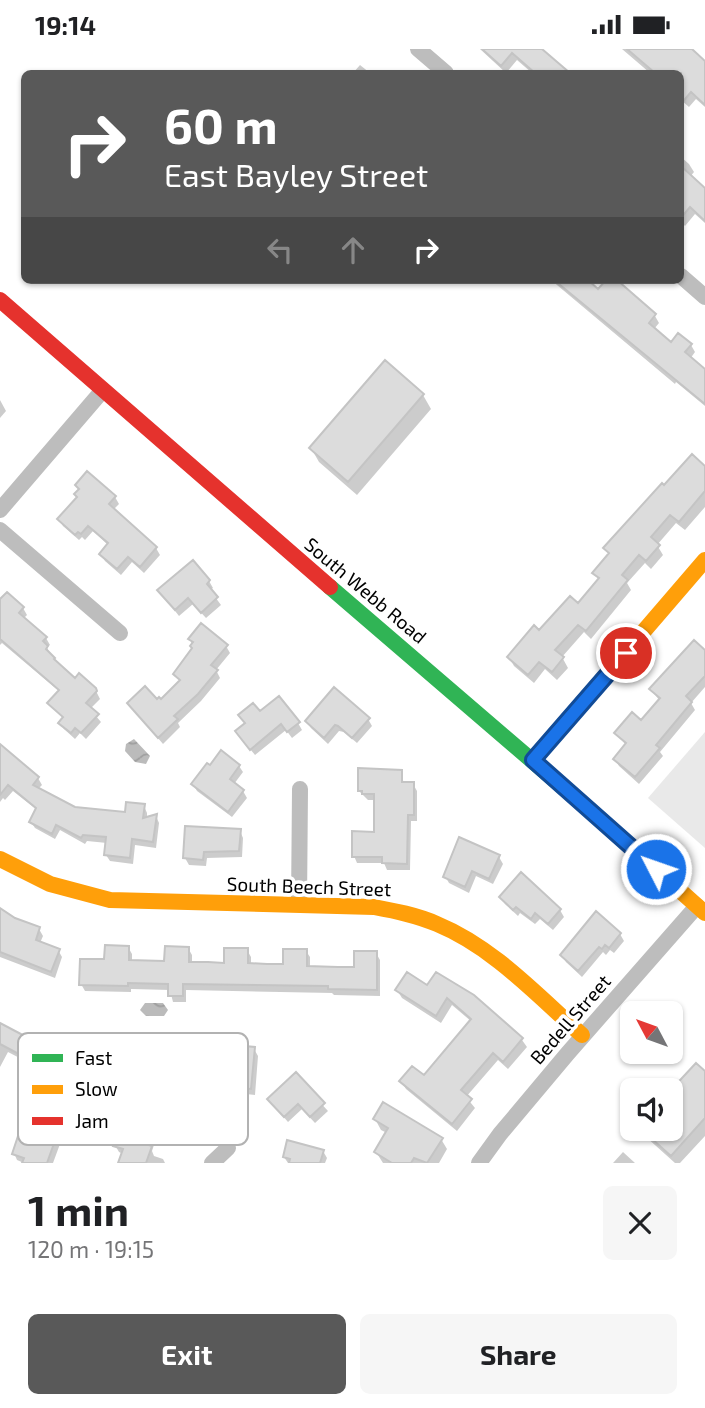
<!DOCTYPE html>
<html lang="en">
<head>
<meta charset="utf-8">
<style>
  body { margin:0; font-family:"Exo 2",sans-serif; background:#f6f6f6; color:#202124; height:100vh; display:flex; flex-direction:column; font-size:26px; white-space:nowrap }
  * { box-sizing:border-box; margin:0 }
  p { font-size:23px; color:#757577 }
  .icon { flex:none; width:38px; height:38px; fill:none; stroke:currentColor; stroke-width:2; stroke-linecap:round; stroke-linejoin:round }
  .map { position:relative; height:1114px; overflow:hidden }
  .side { display:flex; flex-direction:column; background:#fff; flex:1 }
  .side>* { flex:none }
  .banner { position:absolute; left:21px; top:21px; width:663px; height:214px; border-radius:10px; box-shadow:0 2px 5px #0004; background:#595959; color:#fff; overflow:hidden }
  .needle { width:46px; rotate:311deg }
  .tools { position:absolute; left:620px; top:952px; display:grid; gap:14px }
  .tools a { display:grid; place-items:center; width:63px; height:63px; border-radius:10px; background:#fff; box-shadow:0 2px 5px #0004; font-size:35px }
  .pin { position:absolute; display:grid; place-items:center; width:60px; height:60px; color:#fff; margin:-30px; border:4px solid #fff; border-radius:50%; box-shadow:0 2px 7px #0007 }
  .me { position:absolute; width:77px; margin:-38px; rotate:311deg; stroke-linejoin:round; filter:drop-shadow(0 0 5px #0008) }
  .turn { display:flex; align-items:center; gap:24px; height:147px; padding:0 28px; font-size:32px }
  .turn .icon { width:91px; height:91px; stroke-width:2.5 }
  .turn b { display:block; font-size:49px; line-height:60px }
  .lanes { display:flex; align-items:center; height:66px; padding:0 28px; background:#0003; justify-content:center; gap:35px; direction:ltr }
  .lanes .off { opacity:.35 }
  .round { display:grid; place-items:center; flex:none; width:74px; height:74px; border-radius:10px; background:#f6f6f6 }
  .head { display:flex; align-items:center; justify-content:space-between; height:119px; padding:0 28px }
  h1 { font-size:42px; font-weight:700; line-height:52px }
  .action { display:flex; gap:14px; margin-top:auto; padding:14px 28px }
  .action a { flex:1; height:80px; border-radius:10px; background:#595959; color:#fff; font-size:28px; font-weight:700; line-height:80px; text-align:center }
  .action a+a { background:#f6f6f6; color:#202124 }
  .status { display:flex; justify-content:space-between; align-items:center; height:49px; padding:0 35px; background:#fff; direction:ltr }
  .status svg { height:19px; fill:currentColor }
  .map>svg:first-child { display:block }
  .green { fill:#e9e9e9 }
  .water { fill:url(#water-waves) }
  .shadow { fill:#0003 }
  .building { fill:#dcdcdc; stroke:#c4c4c4; stroke-width:2 }
  .lines { fill:none; stroke-linecap:round; stroke-linejoin:round }
  .street { stroke:#bdbdbd; stroke-width:16 }
  .fast { stroke:#30b455; stroke-width:16 }
  .slow { stroke:#ff9f0a; stroke-width:16 }
  .jam { stroke:#e5322d; stroke-width:16 }
  .route-casing { stroke:#114b97; stroke-width:18 }
  .route { stroke:#1a73e8; stroke-width:12 }
  .labels { text-anchor:middle; dominant-baseline:central; stroke-width:7; stroke-linejoin:round; paint-order:stroke }
  .street-label { font-size:19px; fill:#000; stroke:#fff }
  .key { fill:#fff; stroke:#b2b2b2; stroke-width:2 }
  .key-label { font-size:19px; fill:#000 }
</style>
</head>
<body>
<div class="status"><b>19:14</b><svg viewBox="0 0 49 12"><path d="M0 12V9h3v3zM5 12V6h3v6zM10 12V3h3v9zM15 12V0h3v12zM26 1h20v11H26zM47 4h2v5h-2z"/></svg></div>
<div class="map">
<svg width="705" height="1114" viewBox="0 0 705 1114">
  <defs>
    <pattern id="water-waves" width="16" height="10" patternUnits="userSpaceOnUse" patternTransform="scale(1.75)"><rect width="16" height="10" fill="#bbb"/><path d="M0 5q4-4 8 0t8 0" fill="none" stroke="#9f9f9f"/></pattern>
  </defs>
  <rect width="100%" height="100%" fill="#fff"/>
  <path class="green" d="M705,683v116l-57,-50z"/>
  <path class="water" d="M134,690l16,17 -4,8 -11,-2 -10,-11 1,-7z
    M145,954h18l5,7 -4,6h-18l-6,-6z"/>
  <path class="shadow" d="M480,0h62l27,24h-37l-15,-13 -11,13z
    M622,0h67l16,14v44l-9,-8 -7,8 -8,-7v-27h-31z
    M360,16l10,8h-17z
    M681,108l8,7 5,8 -4,5 15,13v33l-10,-9 -10,12 -4,-4z
    M551,231h35l13,11 10,-11h6l40,36 4,7 -5,6 17,16h20l4,7 -5,7 15,12v35l-29,-24 -1,2z
    M423,346l8,14 -74,86 -38,-33 -8,-14z
    M0,351l6,11 -6,7z
    M705,416v42l-20,23 -9,-7 -19,22 6,10 -12,14 -6,-6 -18,20 4,7 -40,49 -7,-7 -22,25 6,11 -11,12 -12,-11 -11,14 -20,-17 -5,-9 30,-25 39,-27 21,-24 -4,-8 14,-18 -4,-7 59,-61z
    M115,448l4,7 -6,6 43,38 4,7 -16,18 -12,-11 -11,13 -16,-14 -4,-7 7,-9 -15,-14 -8,9 -3,-3 -3,3 -16,-14 -4,-7z
    M209,532l4,7 -3,2 11,15 -15,13 -13,-14 -14,12 -15,-19z
    M7,545l16,14 4,7 -4,4 23,19 4,7 -3,2 3,8 7,9 18,16 20,9 5,10 -10,10 11,13 -15,17 -6,-6 -5,6 -11,-10 -4,-6 4,-4 -15,-16 11,-11 -58,-49 -2,2v-43z
    M190,590l36,7 4,7 -14,17 4,8 -19,23 -23,22 2,4 -17,17 -29,-34 27,-9 20,-19 -6,-8 19,-24z
    M705,603v35l-14,16 4,7 -35,42 3,4 -24,28 -20,-18 -4,-7 11,-14 -10,-12 25,-10 19,-22 -9,-11z
    M260,665l38,9 4,7 -10,8 -6,-8 -31,25 -14,-17 5,-14z
    M368,670l4,7 -15,17 -13,-11 -5,-1 -11,13 -17,-16 -4,-6z
    M0,697l38,32 4,7 -4,4 36,20 53,5 17,-8 3,7v6l9,-3 3,7 -3,25 -21,-3 -2,19 -23,-3 -4,-6 1,-12 -20,-2 -2,3 -25,-14 -5,9 -20,-11 -4,-6 6,-12 -24,-19 -8,9 -2,-2 -3,4z
    M239,717l4,6 -9,12 9,7 4,7 -15,19 -35,-26 -4,-7z
    M401,723l3,12h9l4,7v30h-6l-1,49h-23l-3,-7h-27l-3,-7 22,-22v-34h-8l-9,-9z
    M240,782l3,7 -1,19 -35,1 -1,8 -17,-1 -4,-7z
    M499,808l4,7 -10,20 -17,-8 -7,17 -20,-10 -4,-7z
    M521,826l39,35 4,7 -11,13 -13,-11 -5,5 -15,-11 -2,3 -13,-12 -4,-6z
    M0,861l14,9 25,10 4,7 -3,7 18,7 4,7 -7,21 -55,-21z
    M596,864l24,21 4,7 -10,12 -4,-3 -4,5 -3,-3 -21,25 -16,-15 -4,-7z
    M128,898l4,7v8l34,1 22,-15 4,7v9h33l22,-14 4,7v8l34,1 21,-15 4,6v11l45,1 21,-16 4,7v36l-46,-1 -2,-2 -146,-3v12h-13l-3,-12 -39,-1v3l-46,-1 -4,-7 25,-23z
    M428,939l45,8 49,44 5,7 -19,22 -10,-9 -32,37 9,11 -18,23 -51,-42 -5,-8 23,-4 48,-55 -20,-17 -11,18 -39,-25 -5,-8z
    M0,976l37,20 4,6 -8,14 -25,-13 -8,15z
    M233,991l4,7 17,2 4,7 -3,39 -18,-2 -4,-7 1,-9 -15,-2 -4,-7z
    M705,1025v62l-25,27h-5l-29,-26 -4,-8h28z
    M295,1026l33,36 -13,12 -13,-14 -14,13 -19,-22z
    M68,1044l4,7 -6,18 2,13 -4,14 -4,-1 -7,19h-29l-7,-3 -3,-7 27,-43z
    M375,1070l66,20 6,10 -8,14h-56l-7,-11 11,-19 -6,-3z
    M151,1086l4,7 -3,9 2,5 9,3 2,4h-45l3,-9 -4,-2 -7,-12z
    M323,1102l4,7 -2,5h-37l-4,-6z
    M623,1103l12,11h-22z"/>
  <path class="building" d="M482,0h60l28,24h-35l-23,-20 -11,13z
    M627,0h65l13,12v44l-14,-13 -10,12v-31h-26z
    M681,117l24,22v33l-15,-14 -9,11z
    M554,231h34l10,9 8,-9h11l39,34 -7,9 22,19 7,-9 14,11 -7,8 20,17v35z
    M385,311l39,34 -76,88 -39,-34z
    M692,405l13,12v25l-26,31 -9,-7 -19,22 9,8 -14,16 -7,-6 -17,20 6,5 -42,51 -8,-6 -23,25 9,7 -12,15 -13,-10 -11,13 -21,-18 27,-32 5,5 31,-34 8,7 21,-25 -7,-5 17,-20 -6,-5 59,-65 2,2z
    M87,422l29,25 -7,8 48,43 -17,20 -12,-10 -11,12 -18,-15 9,-11 -20,-17 -7,8 -3,-2 -3,3 -18,-16 20,-22 -3,-3 5,-5 -4,-4z
    M193,511l17,20 -3,4 11,13 -17,16 -13,-15 -13,12 -18,-20z
    M7,543l17,15 -5,6 28,24 -4,4 5,5 -2,3 9,9 -1,1 21,19 4,-5 17,15 1,3 -11,12 13,11 -18,19 -6,-5 -4,5 -13,-10 5,-6 -16,-14 12,-13 -59,-51v-40z
    M201,574l27,22 -17,20 7,5 -20,24 -24,22 4,3 -20,19 -31,-35 18,-17 12,13 2,-2 2,2 19,-19 -7,-6 19,-26 -2,-2 3,-4 -5,-3z
    M694,591l11,10v26l-19,20 6,6 -36,43 4,3 -25,29 -22,-18 13,-16 -12,-10 18,-21 9,8 19,-22 -11,-9z
    M334,638l36,31 -18,20 -14,-12 -3,-1 -11,13 -19,-17z
    M279,647l21,26 -13,10 -6,-8 -31,26 -15,-19 10,-8 -7,-8 15,-12 7,8z
    M0,695l39,33 -6,8 42,22 50,5 1,-10 19,2 -2,14 14,-4 -4,28 -21,-3 -2,19 -26,-3 2,-18 -23,-2 -2,3 -25,-13 -4,9 -23,-12 7,-14 -28,-23 -8,10z
    M221,701l19,15 -10,14 14,11 -16,22 -37,-28 16,-21 3,2z
    M358,719l44,2v12h12v33h-6l-1,49 -25,-1v-6h-30v-26l22,1v-38h-12v-3h-4z
    M185,777l56,3 -2,22 -35,1 -1,8 -20,-2z
    M459,788l41,18 -11,24 -17,-8 -7,16 -22,-10z
    M521,823l40,37 -13,15 -13,-11 -4,6 -15,-12 -3,3 -14,-13z
    M0,859l15,10 25,9 -4,13 24,9 -9,23 -51,-20z
    M596,862l25,22 -12,15 -4,-3 -3,4 -3,-2 -21,24 -18,-16z
    M105,896l24,1v14l35,1 1,-15 24,1v15h19l16,1v-15h24v15l19,1h16v-15h24v17l31,1h16v-16h23v39l-49,-1v-3l-145,-2v12h-15v-12l-40,-1v3l-49,-1 1,-26h24z
    M407,923l20,13 9,-13 38,23 49,43 -20,24 -10,-9 -19,22 -13,15 11,9 -20,25 -53,-43 13,-15 12,9 47,-56 -24,-21 -11,18 -41,-26z
    M0,974l38,20 -8,17 -30,-16z
    M216,988l18,2 -1,6 22,2 -4,42 -20,-2 1,-15 -18,-4z
    M696,1014l9,8v47l-34,38 -30,-27h29v-38z
    M296,1023l29,31 -15,14 -12,-13 -14,13 -17,-18z
    M47,1035l22,8 -6,21 3,1v9l-5,16 -5,-1 -9,25h-25l2,-5 -12,-4 9,-27 -2,-1 6,-22 15,4z
    M383,1053l60,36 -16,25 -13,-5 -3,5h-19l-18,-11 14,-24 -15,-9z
    M116,1074l37,10 -4,12 3,1 -6,17h-28l5,-14 -10,-3 2,-5 -5,-1z
    M287,1091l37,10 -4,13h-31l1,-4 -7,-2z"/>
  <g class="lines">
    <path class="street" d="M418,0l28,24
      M681,227l24,21
      M0,461l103,-120
      M0,481l120,103
      M299,855l1,-115
      M212,1114l16,-15
      M479,1114l21,-29 68,-81 129,-147"/>
    <path class="fast" d="M330,538l263,226"/>
    <path class="slow" d="M533,711l172,-200
      M593,764l112,100
      M0,810l50,25 60,16 264,7c21,4 42,8 63,17 56,23 100,71 145,111"/>
    <path class="jam" d="M0,251l330,287"/>
  </g>
  <g class="lines">
    <g class="route-casing">
      <path id="route" d="M626,604l-93,107 123,109"/>
    </g>
    <use href="#route" class="route"/>
  </g>
  <g class="labels">
    <g class="street-label">
      <text transform="translate(366 541) rotate(40)">South Webb Road</text>
      <text transform="translate(309 837) rotate(2)">South Beech Street</text>
      <text transform="translate(570 970) rotate(-49)">Bedell Street</text>
    </g>
  </g>
  <rect x="18" y="984" width="230" height="112" rx="10" class="key"/>
  <rect x="32" y="1005" width="31" height="8" fill="#30b455"/>
  <rect x="32" y="1036" width="31" height="9" fill="#ff9f0a"/>
  <rect x="32" y="1068" width="31" height="8" fill="#e5322d"/>
  <g class="key-label">
    <text x="75" y="1016">Fast</text>
    <text x="75" y="1047">Slow</text>
    <text x="75" y="1079">Jam</text>
  </g>
</svg>
<div class="tools">
<a><svg class="needle" viewBox="-14 -14 28 28"><path d="M0-13l5 13h-10z" fill="#e53935"/><path d="M0 13l5-13h-10z" fill="#757577"/></svg></a>
<a><svg class="icon" aria-label="sound" viewBox="0 0 24 24"><path d="M4 9h4l5-4v14l-5-4H4zM17 9q2 3 0 6"/></svg></a>
</div>
<div class="pin" style="left:626px;top:604px;background:#d93025"><svg class="icon" aria-label="arrive" viewBox="0 0 24 24"><path d="M6 21V4h12l-3 4 3 4H6"/></svg></div>
<svg class="me" style="left:656px;top:820px" viewBox="-20 -20 40 40"><circle r="17" fill="#1a73e8" stroke="#fff" stroke-width="3"/><path d="M0-11L8 9 0 5-8 9z" fill="#fff"/></svg>
<div class="banner">
<div class="turn"><svg class="icon" aria-label="right" viewBox="0 0 24 24"><path d="M7 20v-9h11M14 6l5 5-5 5"/></svg><div><b>60 m</b>East Bayley Street</div></div>
<div class="lanes"><svg class="icon off" aria-label="left" viewBox="0 0 24 24"><path d="M17 20v-9H6M10 6l-5 5 5 5"/></svg><svg class="icon off" aria-label="ahead" viewBox="0 0 24 24"><path d="M12 20V5M6 11l6-6 6 6"/></svg><svg class="icon" aria-label="right" viewBox="0 0 24 24"><path d="M7 20v-9h11M14 6l5 5-5 5"/></svg></div>
</div>
</div>
<section class="side">
<div class="head"><div><h1>1 min</h1><p>120 m · 19:15</p></div><a class="round"><svg class="icon" aria-label="close" viewBox="0 0 24 24"><path d="M6 6l12 12M18 6L6 18"/></svg></a></div>
<div class="action"><a>Exit</a><a>Share</a></div>
</section>
</body>
</html>
